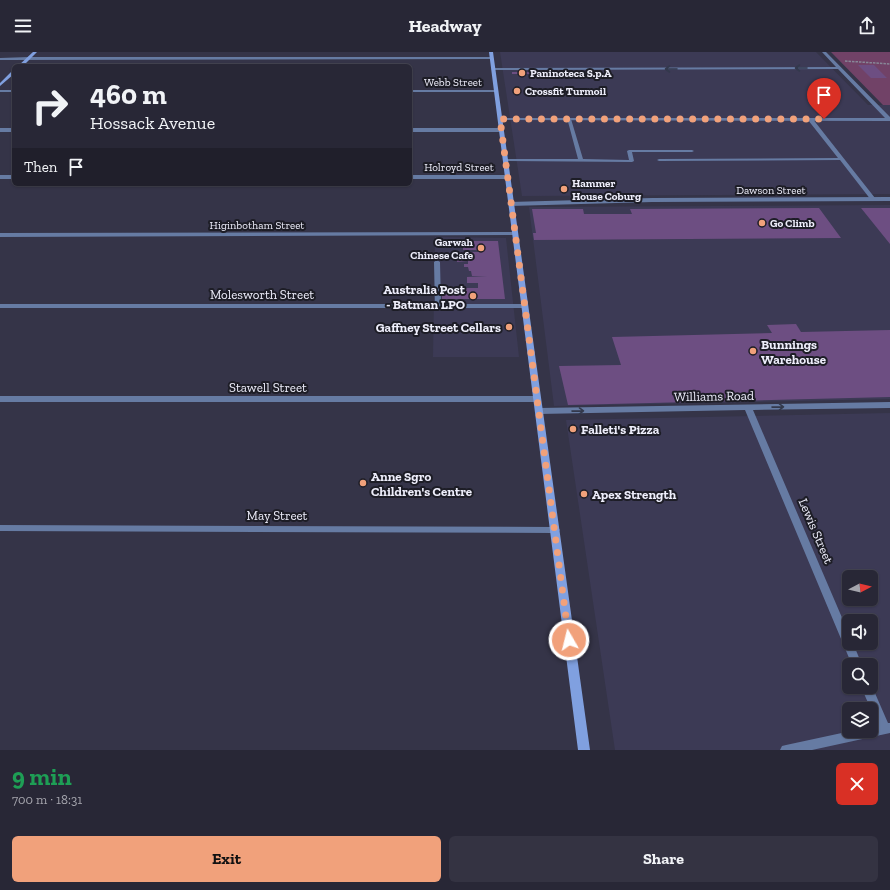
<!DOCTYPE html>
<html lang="en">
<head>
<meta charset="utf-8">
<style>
  body { margin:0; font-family:"Zilla Slab",serif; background:#343342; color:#f1f3f6; height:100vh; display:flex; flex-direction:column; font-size:15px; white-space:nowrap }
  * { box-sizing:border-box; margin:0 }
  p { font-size:13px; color:#a5a5ad }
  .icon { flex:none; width:22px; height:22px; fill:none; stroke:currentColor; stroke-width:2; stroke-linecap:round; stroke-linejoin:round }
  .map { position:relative; height:698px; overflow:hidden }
  .details { display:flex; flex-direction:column; background:#282736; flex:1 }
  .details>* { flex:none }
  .guide { position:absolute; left:12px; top:12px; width:400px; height:122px; border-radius:6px; box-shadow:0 1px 3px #0004,0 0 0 1px #444451; background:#282736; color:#f1f3f6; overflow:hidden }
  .needle { width:26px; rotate:83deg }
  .buttons { position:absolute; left:842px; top:518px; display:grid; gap:8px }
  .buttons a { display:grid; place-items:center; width:36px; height:36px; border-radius:6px; background:#282736; box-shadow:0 1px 3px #0004,0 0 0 1px #444451; font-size:20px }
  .pin { position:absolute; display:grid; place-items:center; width:34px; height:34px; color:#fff; margin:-41px -17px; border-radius:50% 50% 50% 0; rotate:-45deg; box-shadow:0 0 4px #0007 }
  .pin .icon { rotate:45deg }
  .me { position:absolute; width:44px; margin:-22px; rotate:352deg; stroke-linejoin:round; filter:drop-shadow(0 0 3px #0008) }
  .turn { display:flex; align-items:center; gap:14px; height:84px; padding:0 12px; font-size:18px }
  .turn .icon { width:52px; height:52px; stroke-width:2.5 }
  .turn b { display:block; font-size:28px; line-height:34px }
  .then { display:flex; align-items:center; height:38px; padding:0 12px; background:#0003; gap:8px; font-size:15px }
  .round { display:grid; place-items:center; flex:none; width:42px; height:42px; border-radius:6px; background:#343342 }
  .summary { display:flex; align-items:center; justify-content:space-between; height:68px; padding:0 12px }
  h1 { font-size:24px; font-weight:700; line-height:30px; color:#1e9e55 }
  .action { display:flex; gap:8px; margin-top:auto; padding:8px 12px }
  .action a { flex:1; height:46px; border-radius:6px; background:#f1a17b; color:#111; font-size:16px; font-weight:700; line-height:46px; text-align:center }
  .action a+a { background:#343342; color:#f1f3f6 }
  header { display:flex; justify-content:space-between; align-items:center; height:52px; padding:0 12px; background:#282736; font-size:18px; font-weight:700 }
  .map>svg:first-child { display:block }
  .built { fill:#3c3a55; fill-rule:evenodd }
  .green { fill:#714267 }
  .building { fill:#6d4e82 }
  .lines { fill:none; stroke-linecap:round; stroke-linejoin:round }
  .path { stroke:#878697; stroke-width:1.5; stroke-dasharray:2.5 1; stroke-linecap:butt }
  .lane { fill:#667ba3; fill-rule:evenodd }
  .street { fill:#667ba3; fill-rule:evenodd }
  .secondary { fill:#80a0e0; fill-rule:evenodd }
  .oneway { stroke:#33394c }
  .route { stroke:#f1a17b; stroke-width:7; stroke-dasharray:0 12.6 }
  .poi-dot { fill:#f1a17b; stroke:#1d1d26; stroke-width:1.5 }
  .labels { text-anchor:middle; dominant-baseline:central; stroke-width:4; stroke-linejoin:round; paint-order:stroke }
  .far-poi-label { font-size:11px; font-weight:bold; fill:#eeeefb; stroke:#1d1d26; text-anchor:start }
  .far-street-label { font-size:11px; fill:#eeeefb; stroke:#1d1d26 }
  .poi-label { font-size:13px; font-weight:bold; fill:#eeeefb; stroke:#1d1d26; text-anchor:start }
  .street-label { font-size:13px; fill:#eeeefb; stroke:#1d1d26 }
</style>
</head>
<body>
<header><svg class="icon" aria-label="menu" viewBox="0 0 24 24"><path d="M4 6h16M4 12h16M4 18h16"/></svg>Headway<svg class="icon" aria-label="share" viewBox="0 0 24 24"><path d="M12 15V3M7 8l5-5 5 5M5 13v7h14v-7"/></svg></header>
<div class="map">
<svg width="890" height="698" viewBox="0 0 890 698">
  <rect width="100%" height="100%" fill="#353448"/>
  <path class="built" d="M500,0h316l52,53h22v89l-368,2z
    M890,153v194l-336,7 -25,-199z
    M435,185l71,1 13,119h-86z
    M890,361v337h-275l-49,-330zM849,525h22v22h-22zM849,569h22v22h-22zM849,613h22v22h-22zM849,657h22v22h-22z"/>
  <path class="green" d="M831,0h59v53h-7z"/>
  <path class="building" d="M858,13h16l13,13h-16z
    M512,20h20l1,2h-21z
    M819,156l22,30 -307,2 -1,-7h3l-4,-24h51l1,5h48l-2,-5z
    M861,156h29v36z
    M440,189h58l7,58h-63v-11h36v-5h-11v-6l20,-1h-15l-1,-5h-2l-1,-4h-4v-3h4v-3l-11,1v-5h-3v-5h27v-2h-18v-4h-23z
    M796,272l5,8 89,-2v67l-322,8 -9,-39 62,-1 -9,-28 160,-4 -5,-8z"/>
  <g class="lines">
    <path class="path" d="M845,9l45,3"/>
    <path class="lane" d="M567,66l4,1 12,40 46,1 -2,-9 2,-1h63l2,1 -2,1h-60l2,9 -2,1 -127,-1 -2,-1 2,-1h73z
      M808,66h4l63,80v2h-4l-31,-40 -181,1 -2,-1 2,-1 179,-1 -30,-38z
      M437,208l3,2 1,44 -3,2 -3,-2 -1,-44z"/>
    <path class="street" d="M822,0h4l64,65v4l-390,-1h-2v-2h387l-47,-49 -345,1 -2,-1 2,-1 343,-1z
      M29,5h462l2,1 -2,1 -491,1v-2z
      M0,38h14v2h-14z
      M410,38h86l2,1 -2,1h-86z
      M0,76h14v4h-14z
      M410,76h91l3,2 -3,2h-91z
      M0,123h14v4h-14z
      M410,123h97l3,2 -3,2h-97z
      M890,145v4l-238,1 -142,4 -3,-2 3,-2 142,-4z
      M515,180l3,2 -1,1 -517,2v-4z
      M0,252h525l3,2 -3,2h-525z
      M0,344h537l4,3 -4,3h-537z
      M890,350v6l-137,2 96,224v9h4l9,22h-10l-107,-255 -206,4 -4,-3 4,-3z
      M0,473l555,2 3,1 2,2 -2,2 -3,1 -555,-2z
      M871,632l17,39h2v10l-78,17h-32l2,-4 4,-1 65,-14h20v-4l7,-2 -17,-38h10z"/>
    <path class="secondary" d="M33,0h4l-14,14h-5z
      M489,0h4l97,698h-12z
      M12,19h2v3l-14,12v-3z"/>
  </g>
  <defs><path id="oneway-shaft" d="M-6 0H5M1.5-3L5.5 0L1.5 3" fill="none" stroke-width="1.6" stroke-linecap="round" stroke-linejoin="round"/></defs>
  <g class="oneway">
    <use href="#oneway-shaft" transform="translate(801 16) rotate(180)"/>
    <use href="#oneway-shaft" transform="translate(671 17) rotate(180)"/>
    <use href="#oneway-shaft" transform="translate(778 355) rotate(-1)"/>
    <use href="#oneway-shaft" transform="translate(578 359) rotate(-1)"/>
  </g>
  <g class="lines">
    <path class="route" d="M569,588l-69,-521h324"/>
  </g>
  <g class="poi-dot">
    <circle cx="522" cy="21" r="4"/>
    <circle cx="517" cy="39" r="4"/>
    <circle cx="564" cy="137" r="4"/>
    <circle cx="762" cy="171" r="4"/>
    <circle cx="481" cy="196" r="4"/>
    <circle cx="473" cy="244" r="4"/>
    <circle cx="509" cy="275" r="4"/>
    <circle cx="753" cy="299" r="4"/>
    <circle cx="573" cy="377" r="4"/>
    <circle cx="363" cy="431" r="4"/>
    <circle cx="584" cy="442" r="4"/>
  </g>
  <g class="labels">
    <g class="far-poi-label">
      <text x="530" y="21">Paninoteca S.p.A</text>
      <text x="525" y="39">Crossfit Turmoil</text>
      <text x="572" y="131">Hammer<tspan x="572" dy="13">House Coburg</tspan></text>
      <text x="770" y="171">Go Climb</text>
      <text x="473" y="190" text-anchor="end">Garwah<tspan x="473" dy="13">Chinese Cafe</tspan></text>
    </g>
    <g class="far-street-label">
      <text x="453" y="30">Webb Street</text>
      <text x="459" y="115">Holroyd Street</text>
      <text x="771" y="138">Dawson Street</text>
      <text x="257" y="173">Higinbotham Street</text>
    </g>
    <g class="poi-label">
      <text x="465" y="237" text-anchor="end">Australia Post<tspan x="465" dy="15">- Batman LPO</tspan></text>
      <text x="501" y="275" text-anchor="end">Gaffney Street Cellars</text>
      <text x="761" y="292">Bunnings<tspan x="761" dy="15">Warehouse</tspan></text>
      <text x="581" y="377">Falleti's Pizza</text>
      <text x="371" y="424">Anne Sgro<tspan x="371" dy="15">Children's Centre</tspan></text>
      <text x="592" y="442">Apex Strength</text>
    </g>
    <g class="street-label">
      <text x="262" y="242">Molesworth Street</text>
      <text x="268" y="335">Stawell Street</text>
      <text transform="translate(714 344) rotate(-1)">Williams Road</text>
      <text x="277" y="463">May Street</text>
      <text transform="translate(816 479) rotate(67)">Lewis Street</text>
    </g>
  </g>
</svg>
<div class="buttons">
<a><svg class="needle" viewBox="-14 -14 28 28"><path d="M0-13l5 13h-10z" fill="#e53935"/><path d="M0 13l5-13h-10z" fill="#a5a5ad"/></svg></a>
<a><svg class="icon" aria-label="sound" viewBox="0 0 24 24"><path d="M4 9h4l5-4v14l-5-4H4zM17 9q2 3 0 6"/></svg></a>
<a><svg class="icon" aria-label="search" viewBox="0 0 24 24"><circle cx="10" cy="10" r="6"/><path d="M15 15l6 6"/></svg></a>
<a><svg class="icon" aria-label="layers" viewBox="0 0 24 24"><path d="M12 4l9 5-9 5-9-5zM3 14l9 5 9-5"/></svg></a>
</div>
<div class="pin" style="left:824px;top:67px;background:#d93025"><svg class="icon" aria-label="arrive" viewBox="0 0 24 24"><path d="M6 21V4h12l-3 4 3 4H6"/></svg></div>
<svg class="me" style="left:569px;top:588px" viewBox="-20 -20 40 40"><circle r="17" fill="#f1a17b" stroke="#fff" stroke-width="3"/><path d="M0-11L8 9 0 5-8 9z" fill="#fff"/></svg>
<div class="guide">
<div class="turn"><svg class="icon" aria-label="right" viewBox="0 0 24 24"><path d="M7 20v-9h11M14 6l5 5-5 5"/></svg><div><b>460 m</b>Hossack Avenue</div></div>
<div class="then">Then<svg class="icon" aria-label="arrive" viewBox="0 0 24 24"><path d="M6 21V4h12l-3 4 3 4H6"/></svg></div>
</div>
</div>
<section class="details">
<div class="summary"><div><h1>9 min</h1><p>700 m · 18:31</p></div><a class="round" style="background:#d93025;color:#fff"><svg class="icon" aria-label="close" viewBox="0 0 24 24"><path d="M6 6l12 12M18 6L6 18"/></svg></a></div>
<div class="action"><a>Exit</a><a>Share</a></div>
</section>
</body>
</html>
